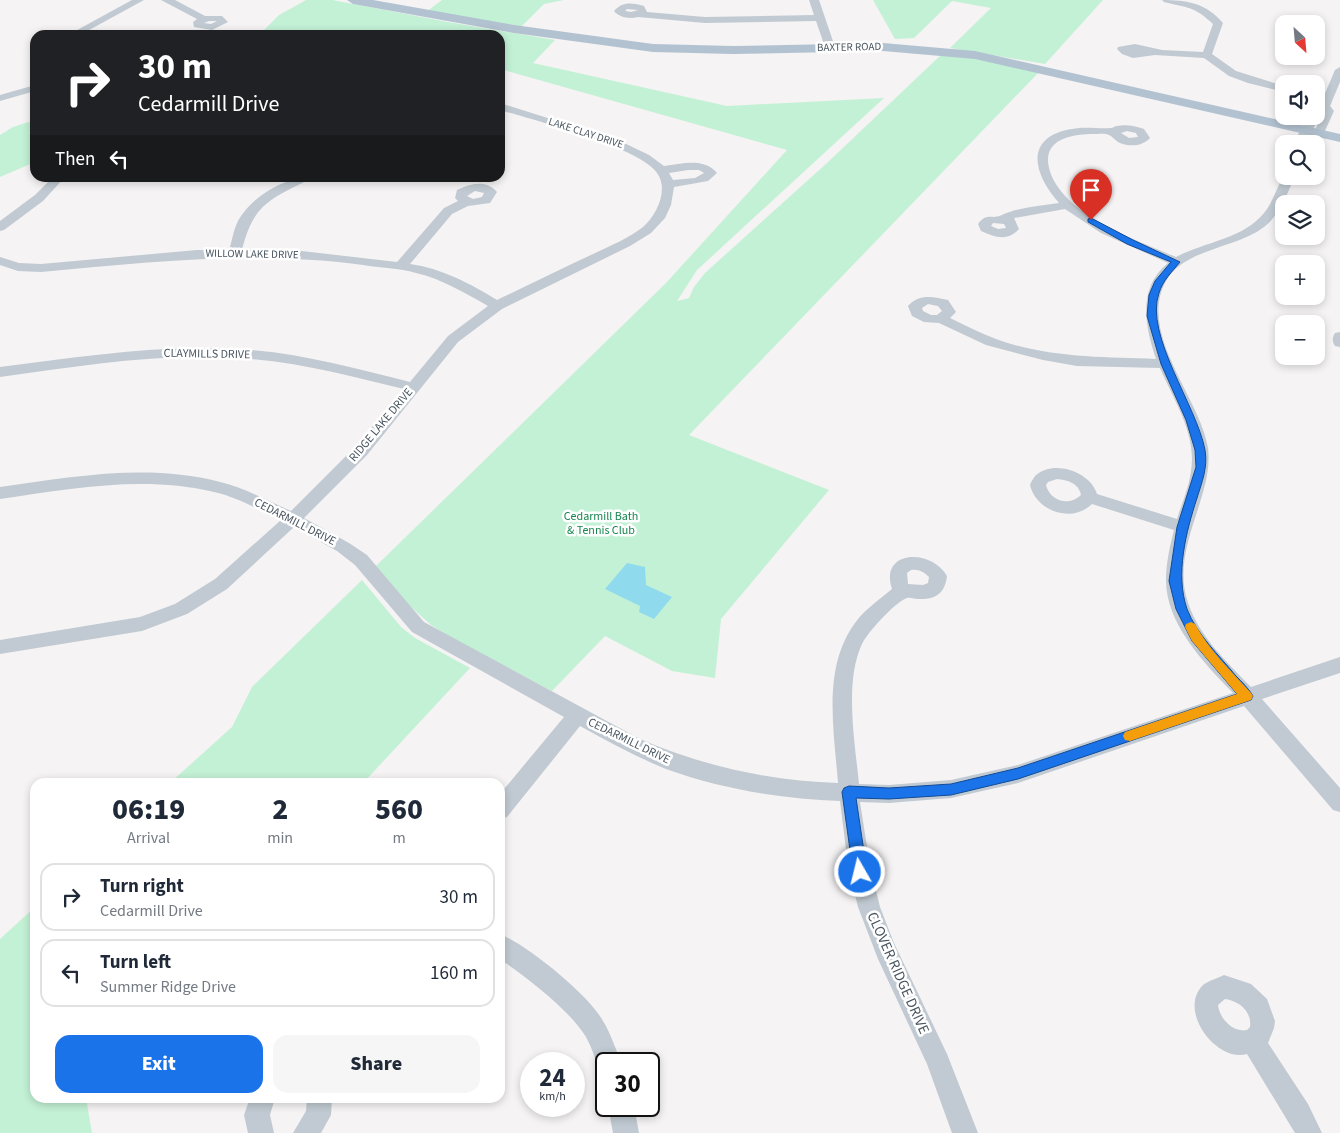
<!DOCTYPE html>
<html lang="en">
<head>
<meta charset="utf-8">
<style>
  body { margin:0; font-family:"Source Sans 3",sans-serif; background:#f6f6f7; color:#1f2937; height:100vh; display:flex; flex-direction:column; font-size:19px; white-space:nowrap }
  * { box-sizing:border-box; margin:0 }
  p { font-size:16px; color:#747a83 }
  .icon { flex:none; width:28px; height:28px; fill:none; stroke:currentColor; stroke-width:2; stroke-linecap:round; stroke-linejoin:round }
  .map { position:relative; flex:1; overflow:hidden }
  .details { position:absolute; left:30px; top:778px; width:475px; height:325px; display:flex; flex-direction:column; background:#fff; border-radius:15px; box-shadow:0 2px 8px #0003 }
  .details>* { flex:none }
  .banner { position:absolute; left:30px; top:30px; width:475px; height:152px; border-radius:15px; box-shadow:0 2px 8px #0003; background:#202124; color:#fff; overflow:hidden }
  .needle { width:32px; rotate:154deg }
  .controls { position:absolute; left:1275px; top:15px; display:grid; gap:10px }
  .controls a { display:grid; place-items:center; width:50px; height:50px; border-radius:10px; background:#fff; box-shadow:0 2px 8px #0003; font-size:25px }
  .speed { position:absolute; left:520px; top:1052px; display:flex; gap:10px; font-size:25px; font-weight:700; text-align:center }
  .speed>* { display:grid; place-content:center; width:65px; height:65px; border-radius:50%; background:#fff; box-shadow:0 2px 8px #0003; line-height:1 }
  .speed small { font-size:12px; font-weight:400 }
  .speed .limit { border:2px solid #111; border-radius:8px; background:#fff; color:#111 }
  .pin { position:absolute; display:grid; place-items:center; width:42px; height:42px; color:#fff; margin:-51px -21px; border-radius:50% 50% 50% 0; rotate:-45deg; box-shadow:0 0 5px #0007 }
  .pin .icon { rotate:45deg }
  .me { position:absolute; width:55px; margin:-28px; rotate:352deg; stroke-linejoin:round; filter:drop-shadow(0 0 4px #0008) }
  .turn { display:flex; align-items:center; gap:18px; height:105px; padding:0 25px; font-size:22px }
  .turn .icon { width:65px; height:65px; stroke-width:2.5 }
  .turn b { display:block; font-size:35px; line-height:42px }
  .then { display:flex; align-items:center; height:48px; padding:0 25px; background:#0003; gap:10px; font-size:19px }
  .eta { display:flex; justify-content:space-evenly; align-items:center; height:85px; text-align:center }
  .eta b { font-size:30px; font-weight:800; line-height:35px }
  .action { display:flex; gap:10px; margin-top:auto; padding:10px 25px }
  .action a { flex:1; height:58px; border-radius:15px; background:#1a73e8; color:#fff; font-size:20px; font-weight:800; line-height:58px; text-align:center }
  .action a+a { background:#f6f6f7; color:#1f2937 }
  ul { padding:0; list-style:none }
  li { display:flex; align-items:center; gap:15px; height:68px; margin:0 10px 8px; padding:0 15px; border:2px solid #e0e1e3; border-radius:15px }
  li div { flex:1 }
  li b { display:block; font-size:19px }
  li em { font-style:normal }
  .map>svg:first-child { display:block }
  .green { fill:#c3f1d5 }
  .water { fill:#90daee }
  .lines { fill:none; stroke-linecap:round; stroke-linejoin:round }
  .minor { fill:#c1cad2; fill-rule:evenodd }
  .major { fill:#b3c2d1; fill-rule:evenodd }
  .route { fill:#1a73e8; stroke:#114b97 }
  .slow { fill:#f59e0b }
  .labels { text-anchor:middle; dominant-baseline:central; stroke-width:5; stroke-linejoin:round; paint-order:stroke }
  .far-street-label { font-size:11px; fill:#4a5661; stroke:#fff }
  .street-label { font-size:12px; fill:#4a5661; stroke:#fff }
  .park-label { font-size:12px; fill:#17864f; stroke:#fff }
  .near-street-label { font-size:15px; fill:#4a5661; stroke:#fff }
</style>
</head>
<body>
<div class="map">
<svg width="1340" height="1133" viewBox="0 0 1340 1133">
  <rect width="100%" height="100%" fill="#f5f3f3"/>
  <path class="green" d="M306,0h26l116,22 107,18 -22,23 194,43 157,-8 -187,172 -20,31 12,-3 5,-11 11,-14 122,-110 115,-109 28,3 70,14 -351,364 140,55 -108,129 -6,59 -43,-7 -67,-35 -53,55 -92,-48 -29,-18 -21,-19 -34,-40 290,-283 121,-133 -287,-81v-34h-246l8,-3 17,-17z
    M442,0h122l-20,4 -23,23 -95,-15z
    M873,0h230l-58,64 -95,-16 41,-40 -39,-7 -38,37 -19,1z
    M35,120v42l-35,15v-42l13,-8z
    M362,580l39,47 14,11 55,30 -106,114h-193l61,-55 20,-40z
    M35,907v191h51l6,35h-92v-194z"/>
  <path class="water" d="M627,563l18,4 1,18 26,12 -18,22 -15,-7 1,-6 -35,-17z"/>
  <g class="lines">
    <path class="minor" d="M132,0h12l-64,35h-12z
      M161,0h14l30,16h17l6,6 -16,8 -18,-3 -1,-5 4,-3zM209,21h8l-6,3 -7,-1z
      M809,0h10l16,47 -1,2 -4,1 -5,-3 -9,-26 -111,2 -67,-6c-9,2 -18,1 -24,-6 9,-10 19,-8 30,-5l3,6 58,5 109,-2zM627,9l11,1 -7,2 -6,-1z
      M1162,0c25,0 44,3 61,23l-11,31 24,17 48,15v6l-36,-9 -19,-7 -25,-18 -49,-3 -22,3 -11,-4 -5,-5 1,-2 17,-3 27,6 41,2 10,-28c-19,-18 -25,-16 -49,-22z
      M1340,67v15l-10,24 4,5 -15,33 -3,3v-3h-9l10,-18 6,-15 -18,33h-12l15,-28h8v-11h4l15,-35z
      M35,85v6l-35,10v-6z
      M500,103l120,38 29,14 15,11c18,-2 40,-9 53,7l-9,8 -34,6 -3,18 -6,13 -14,15 -21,13 -128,63 -44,33 -91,113 -63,63 45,25 18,12 57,67 216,117c63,27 130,42 198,44 -4,-53 -16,-115 17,-160 9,-13 25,-24 37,-34 -13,-39 39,-41 55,-13 -2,17 -11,24 -29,23 -3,0 -8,-2 -11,-1 -11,3 -40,35 -45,46 -18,38 -7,99 -3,140l30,1 62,-5 67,-15 215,-72c-29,-30 -67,-69 -67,-113 0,-17 4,-34 8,-50l-82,-26c-20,20 -56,7 -62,-19 1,-3 4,-8 6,-10 18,-16 55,-3 61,19l80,25c5,-16 12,-32 14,-48 6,-37 -17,-70 -31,-103l-83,-2 -34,-6 -57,-15 -47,-22 -15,-1 -12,-6 -4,-10c11,-13 26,-9 40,-6l8,12 -6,6c15,7 30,15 46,21 52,19 106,18 160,20 -11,-33 -19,-71 12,-96l-67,-30 -36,-24 -51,9 5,11c-11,13 -25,8 -38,2l-3,-7c9,-12 14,-4 24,-9 17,-8 38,-9 57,-12 -30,-34 -33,-70 20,-75 11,-1 22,1 32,0 2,0 4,-2 6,-2 9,-2 18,0 27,3l6,9c-8,9 -22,9 -32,4 -3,-2 -6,-6 -9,-7 -3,-2 -11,-1 -15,-1 -22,0 -52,5 -45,34 12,47 88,72 127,89 28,-15 67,-18 88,-44 9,-11 13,-26 20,-38l11,1c-8,18 -15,39 -31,51 -29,22 -79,21 -98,54 -29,52 34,117 42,167 6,47 -35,96 -22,148 10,38 39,64 65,91l89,-30v16l-78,26 78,89v24l-7,-2 -89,-104 -226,77 -67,15 -62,5 -29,-1 10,64 10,41 14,36 53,111 31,79h-26l-25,-69 -49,-105 -20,-52 -10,-41 -8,-65c-58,-2 -119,-12 -174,-32 -30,-12 -57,-27 -86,-43l-73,91 -7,2v-25l64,-77 -152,-85 -57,-67 -18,-14 -43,-24 -67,62 -40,25 -45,17 -142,23v-14l140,-23 35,-13 40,-25 66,-59c-22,-10 -44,-23 -67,-28 -71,-17 -144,-3 -214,7v-12c72,-10 148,-24 220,-5 25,6 48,19 71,29l64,-64 49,-58c-51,-12 -102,-26 -154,-30 -83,-8 -168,7 -250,18v-10c82,-10 167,-24 250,-17 54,4 107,19 160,32l38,-46 40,-30c-23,-13 -46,-27 -72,-33 -17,-5 -36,-5 -53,-8 -108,-15 -214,-3 -322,7l-23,-1 -18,-6v-8l19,6 22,1 156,-14h32c3,-9 4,-18 8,-27 12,-24 44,-45 71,-45l-2,3c-38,19 -53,25 -64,69h51l104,12 47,-54 14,-7 -3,-3 2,-8c14,-6 28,-11 40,2l-7,11 -22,3 -16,8 -42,50c31,4 61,20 87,36 32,-15 64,-31 96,-46 17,-8 36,-16 50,-27 14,-12 26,-38 14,-54 -18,-26 -124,-53 -157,-63zM1127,131l9,2 2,4 -9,1 -8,-5zM688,170h11l5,3 -9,5 -22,2 -4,-7zM475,191l9,2 -2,4 -9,2 -6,-3zM993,223l11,1 2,4 -8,1 -7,-3zM928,304l10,2 4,5 -5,4h-6l-8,-4 -1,-3zM1057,479c10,1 22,4 24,16 -12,12 -31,6 -35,-10l2,-3zM911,570c8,-1 13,2 18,7l-1,6 -5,2 -15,-1 -1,-11z
      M52,178h12l-21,23 -39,29 -4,1v-10l35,-26z
      M1340,332v15l-5,-1c-3,-4 -3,-9 0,-13z
      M500,934c27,11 89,61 103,87 8,13 13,29 19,43h-16v11l-5,-2c-5,-12 -9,-25 -15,-36 -18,-29 -59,-59 -86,-78z
      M1224,975l27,9 16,15 8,22 -1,7 -6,15 40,61 14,29h-27l-48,-79c-30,9 -70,-43 -44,-69 5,-4 15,-7 21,-10zM1225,999c14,2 27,12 25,28l-3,3c-14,3 -28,-12 -29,-25z
      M250,1098h25l-5,17 4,18h-26l-4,-18z
      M307,1098h25l-1,17 -10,18h-28l13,-22z
      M608,1106h26l5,27h-26z"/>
    <path class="major" d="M347,0h26l141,25 139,19 80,2 150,-3 92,8 365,83v8l-365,-83 -92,-8 -150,3 -80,-2 -139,-19 -161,-29z"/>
  </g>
  <path class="route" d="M1091,218l42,22 47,22c-8,10 -17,18 -21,31 -15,42 38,113 46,157 3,17 -3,32 -8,48 -11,34 -22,76 -10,111 10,26 32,46 49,67 6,6 13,13 17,20l-2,4 -233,79 -67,16 -62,4 -33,-1 11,74 -2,5 -5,2 -5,-2 -2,-5 -11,-80 2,-4 5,-2 40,2 62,-4 67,-16 219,-74 -45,-53 -16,-32 -7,-28 8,-54 19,-60 -1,-17 -9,-30 -25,-56 -14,-48 2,-21 6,-14 16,-19 -44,-18 -39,-22v-3z"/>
  <path class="slow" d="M1191,622l4,2c14,26 36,47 56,69l2,3 -2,4 -121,41 -5,-1 -2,-4 2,-4 112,-38 -45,-53 -7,-14 1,-3z"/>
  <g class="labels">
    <g class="far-street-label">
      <text transform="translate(849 47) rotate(-1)">BAXTER ROAD</text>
      <text transform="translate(586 133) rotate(18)">LAKE CLAY DRIVE</text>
      <text transform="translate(252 254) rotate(1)">WILLOW LAKE DRIVE</text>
    </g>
    <g class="street-label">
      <text transform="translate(207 354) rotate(1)">CLAYMILLS DRIVE</text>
      <text transform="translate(381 425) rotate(-50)">RIDGE LAKE DRIVE</text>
      <text transform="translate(295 522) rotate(27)">CEDARMILL DRIVE</text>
      <text transform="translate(629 741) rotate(26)">CEDARMILL DRIVE</text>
    </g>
    <g class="park-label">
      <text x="601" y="516">Cedarmill Bath<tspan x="601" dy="14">&amp; Tennis Club</tspan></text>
    </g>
    <g class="near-street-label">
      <text transform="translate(898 973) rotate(66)">CLOVER RIDGE DRIVE</text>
    </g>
  </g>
</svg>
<div class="controls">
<a><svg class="needle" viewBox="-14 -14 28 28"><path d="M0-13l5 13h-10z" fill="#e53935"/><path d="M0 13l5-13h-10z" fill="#747a83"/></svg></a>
<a><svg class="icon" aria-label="sound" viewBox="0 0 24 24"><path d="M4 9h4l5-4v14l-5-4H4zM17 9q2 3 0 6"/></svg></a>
<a><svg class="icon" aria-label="search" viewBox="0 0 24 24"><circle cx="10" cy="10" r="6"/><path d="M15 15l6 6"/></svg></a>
<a><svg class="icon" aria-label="layers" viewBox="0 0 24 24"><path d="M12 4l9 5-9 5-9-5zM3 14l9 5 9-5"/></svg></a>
<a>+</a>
<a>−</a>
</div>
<div class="speed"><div>24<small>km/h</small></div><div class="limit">30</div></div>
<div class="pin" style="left:1091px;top:220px;background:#d93025"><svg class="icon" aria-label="arrive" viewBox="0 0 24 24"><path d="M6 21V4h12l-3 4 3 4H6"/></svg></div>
<svg class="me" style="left:860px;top:872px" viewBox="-20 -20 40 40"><circle r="17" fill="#1a73e8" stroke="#fff" stroke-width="3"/><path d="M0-11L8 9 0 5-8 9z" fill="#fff"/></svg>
<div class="banner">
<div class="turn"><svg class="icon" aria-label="right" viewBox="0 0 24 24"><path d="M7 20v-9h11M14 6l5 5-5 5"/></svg><div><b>30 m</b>Cedarmill Drive</div></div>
<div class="then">Then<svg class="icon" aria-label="left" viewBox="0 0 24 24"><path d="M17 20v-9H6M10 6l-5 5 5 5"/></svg></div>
</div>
<section class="details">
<div class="eta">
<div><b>06:19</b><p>Arrival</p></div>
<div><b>2</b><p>min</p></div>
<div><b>560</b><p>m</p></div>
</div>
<ul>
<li><svg class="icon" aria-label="right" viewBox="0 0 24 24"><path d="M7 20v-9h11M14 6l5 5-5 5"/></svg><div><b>Turn right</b><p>Cedarmill Drive</p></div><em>30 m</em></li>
<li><svg class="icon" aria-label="left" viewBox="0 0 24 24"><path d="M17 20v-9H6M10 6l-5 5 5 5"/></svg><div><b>Turn left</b><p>Summer Ridge Drive</p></div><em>160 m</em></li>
</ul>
<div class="action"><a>Exit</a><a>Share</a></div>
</section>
</div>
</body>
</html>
